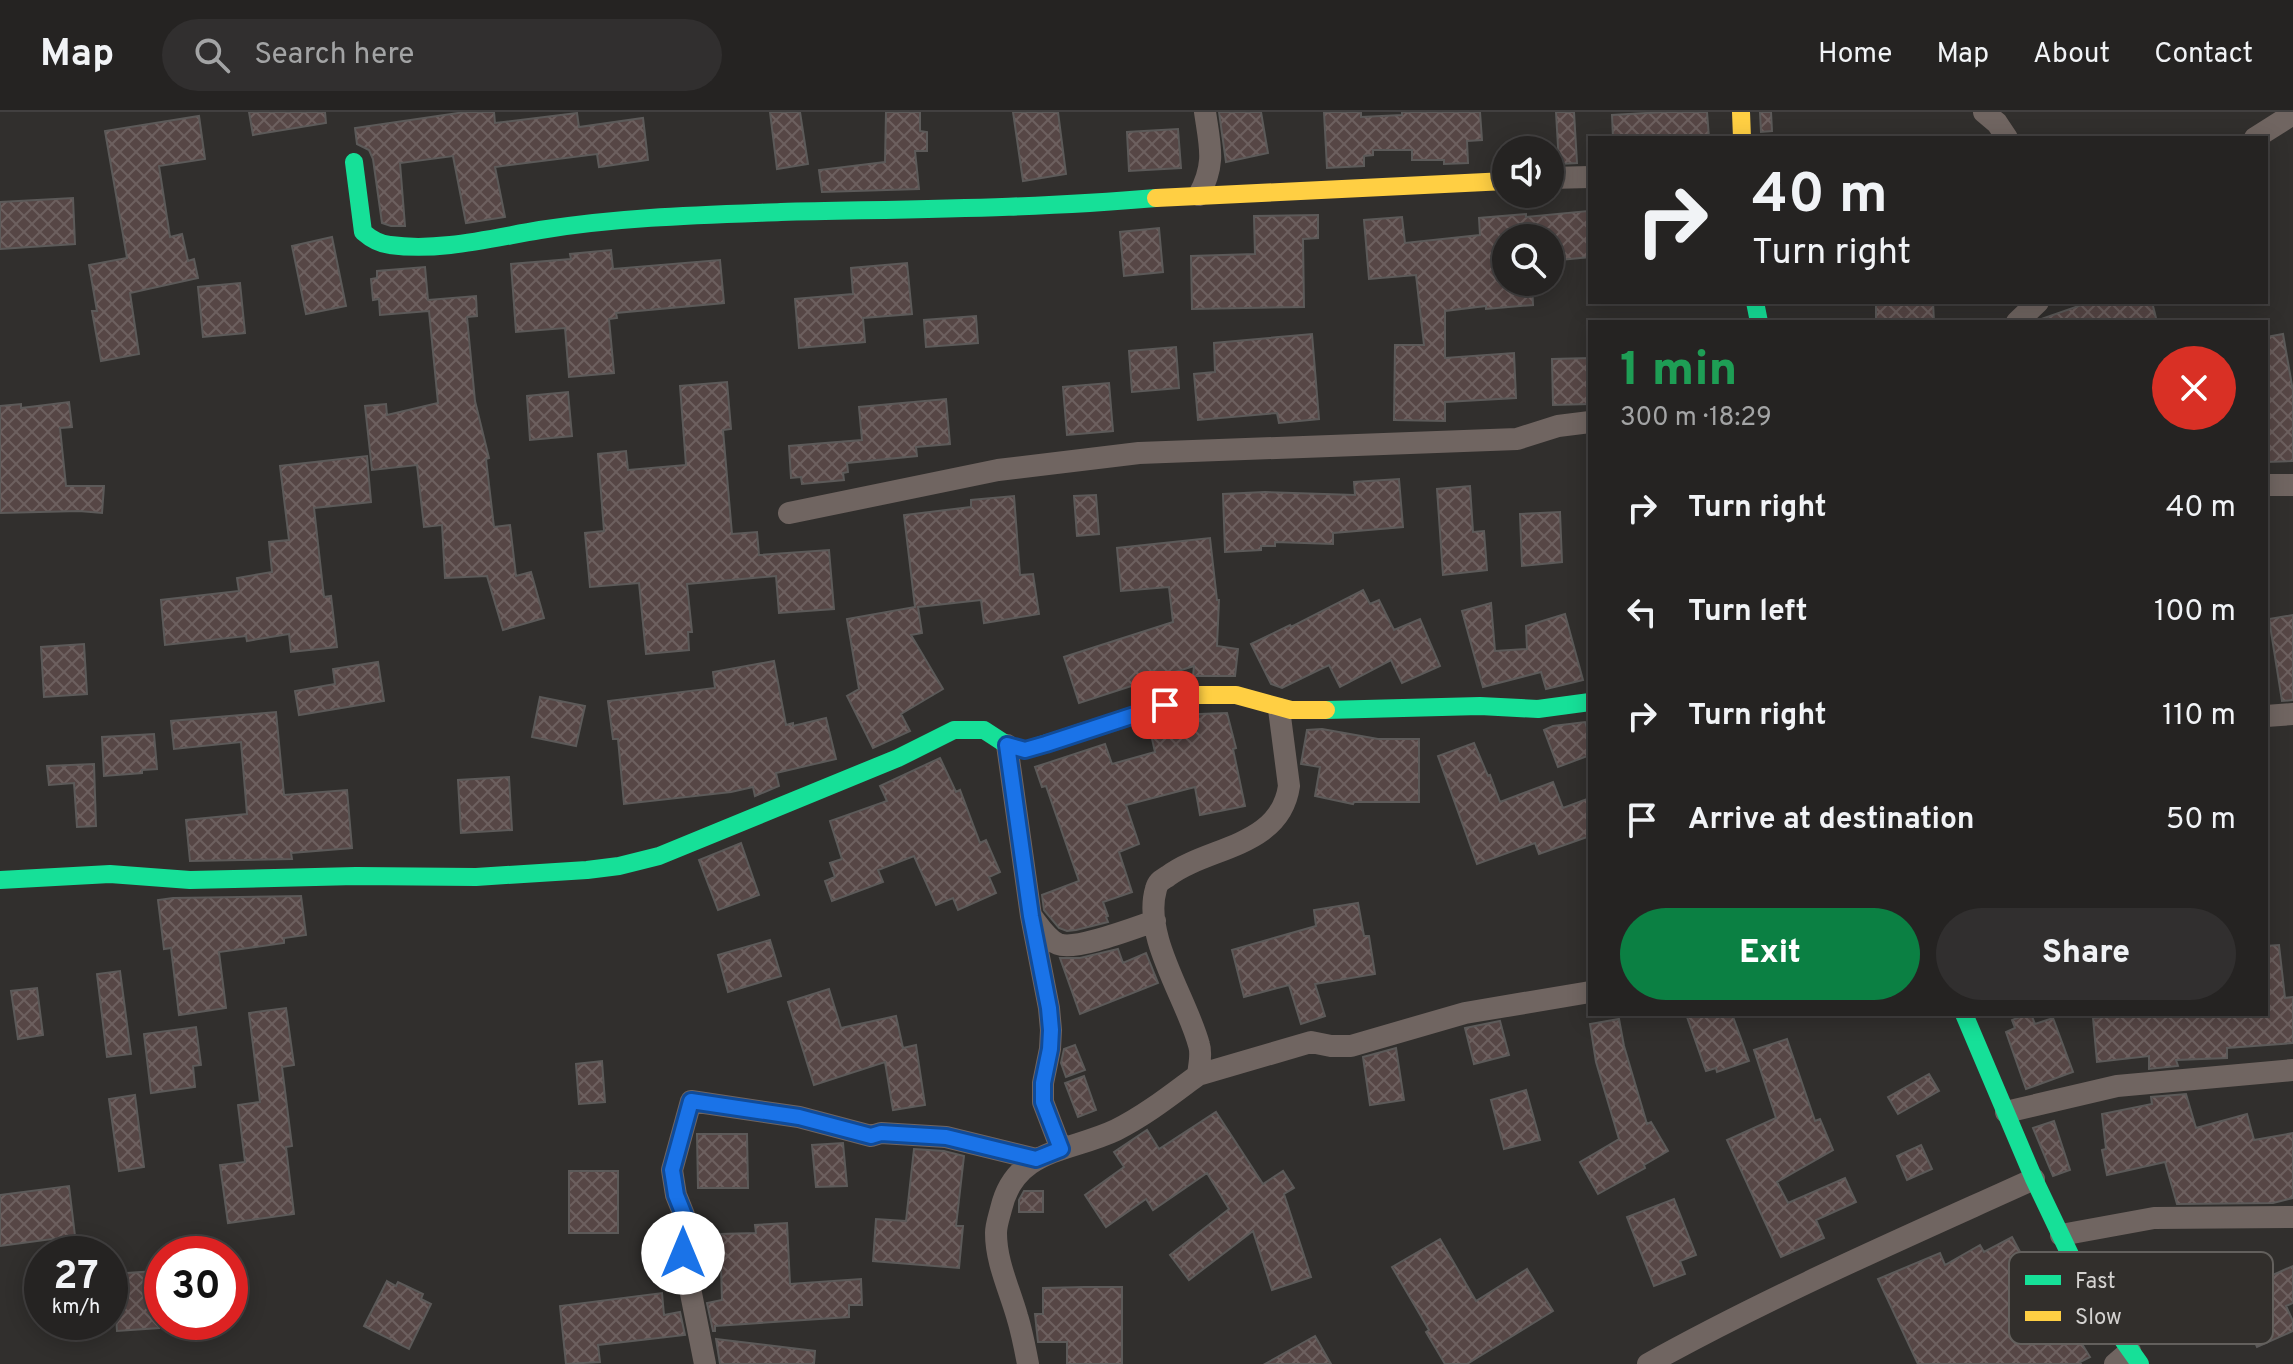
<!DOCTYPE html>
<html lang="en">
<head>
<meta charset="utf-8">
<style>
  body { margin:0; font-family:Overpass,sans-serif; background:#312f2f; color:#f1f3f6; height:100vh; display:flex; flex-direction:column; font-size:30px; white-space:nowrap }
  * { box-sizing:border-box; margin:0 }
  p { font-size:26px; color:#a3a4a5 }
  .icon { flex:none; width:44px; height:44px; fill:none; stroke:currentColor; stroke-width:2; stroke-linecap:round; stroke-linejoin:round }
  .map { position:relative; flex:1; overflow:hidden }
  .sheet { position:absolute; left:1588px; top:208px; width:680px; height:696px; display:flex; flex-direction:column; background:#252322; border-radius:0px; box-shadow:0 4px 20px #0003,0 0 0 2px #424040 }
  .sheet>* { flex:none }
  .banner { position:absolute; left:1588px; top:24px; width:680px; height:168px; border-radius:0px; box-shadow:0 4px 20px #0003,0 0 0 2px #424040; background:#252322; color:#f1f3f6; overflow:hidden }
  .controls { position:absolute; left:1492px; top:24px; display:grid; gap:16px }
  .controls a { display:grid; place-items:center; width:72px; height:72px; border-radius:50%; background:#252322; box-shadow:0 4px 20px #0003,0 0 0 2px #424040; font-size:40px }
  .speed { position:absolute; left:24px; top:1124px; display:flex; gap:16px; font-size:40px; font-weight:700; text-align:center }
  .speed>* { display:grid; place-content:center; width:104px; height:104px; border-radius:50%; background:#252322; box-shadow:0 4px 20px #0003,0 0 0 2px #424040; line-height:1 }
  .speed small { font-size:20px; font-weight:400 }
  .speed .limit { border:12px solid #d22; background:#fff; color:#111 }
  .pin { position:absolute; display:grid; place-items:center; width:68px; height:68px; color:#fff; margin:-34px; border-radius:16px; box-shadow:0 4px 12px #0006 }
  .me { position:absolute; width:88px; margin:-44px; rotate:0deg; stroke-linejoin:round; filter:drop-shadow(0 0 6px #0008) }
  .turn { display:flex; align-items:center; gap:28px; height:168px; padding:0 32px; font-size:36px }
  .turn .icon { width:104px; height:104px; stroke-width:2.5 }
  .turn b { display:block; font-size:56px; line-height:68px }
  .round { display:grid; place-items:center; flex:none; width:84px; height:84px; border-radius:42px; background:#312f2f }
  .headline { display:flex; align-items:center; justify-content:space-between; height:136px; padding:0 32px }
  h1 { font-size:48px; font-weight:800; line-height:60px; color:#1e9e55 }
  .action { display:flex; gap:16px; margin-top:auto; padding:16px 32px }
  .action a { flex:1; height:92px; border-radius:48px; background:#0b8043; color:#fff; font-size:32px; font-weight:800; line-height:92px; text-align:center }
  .action a+a { background:#312f2f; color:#f1f3f6 }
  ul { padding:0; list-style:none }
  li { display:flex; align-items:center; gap:24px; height:104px; padding:0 32px }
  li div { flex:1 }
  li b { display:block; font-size:30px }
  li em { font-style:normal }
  header { display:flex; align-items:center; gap:48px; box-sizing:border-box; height:112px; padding:0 40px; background:#252322; border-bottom:2px solid #424040 }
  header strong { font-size:38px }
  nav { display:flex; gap:44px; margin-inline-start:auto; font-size:28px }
  .search { width:560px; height:72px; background:#312f2f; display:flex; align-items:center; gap:20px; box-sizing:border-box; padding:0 28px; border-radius:44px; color:#a3a4a5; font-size:30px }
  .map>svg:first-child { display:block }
  .building { fill:url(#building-cross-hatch); stroke:#5c5a59; stroke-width:2 }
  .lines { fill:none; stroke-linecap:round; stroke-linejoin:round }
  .street { stroke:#706561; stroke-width:22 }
  .fast { stroke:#16e098; stroke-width:18 }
  .slow { stroke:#ffcf43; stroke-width:18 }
  .route-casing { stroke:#114b97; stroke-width:20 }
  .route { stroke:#1a73e8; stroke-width:14 }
  .key { fill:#322f2c; stroke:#63605d; stroke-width:2 }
  .key-label { font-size:22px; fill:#d4d2d0 }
</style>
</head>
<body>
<header>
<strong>Map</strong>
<div class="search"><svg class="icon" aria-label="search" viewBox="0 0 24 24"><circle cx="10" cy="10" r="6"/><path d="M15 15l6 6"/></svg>Search here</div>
<nav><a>Home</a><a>Map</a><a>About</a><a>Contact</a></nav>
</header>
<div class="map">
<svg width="2293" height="1252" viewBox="0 0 2293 1252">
  <defs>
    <pattern id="building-cross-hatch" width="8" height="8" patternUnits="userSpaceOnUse" patternTransform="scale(2)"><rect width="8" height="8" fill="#564645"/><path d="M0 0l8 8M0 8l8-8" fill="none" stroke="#6d605f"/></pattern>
  </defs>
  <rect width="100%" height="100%" fill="#312f2d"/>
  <path class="building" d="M249,0h76l1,11 -73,12z
    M465,0h29l1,11 82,-10 2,14 64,-9 5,42 -49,7 -2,-13 -102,13 10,50 -39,6 -13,-67 -53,7 5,63h-14l-9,-3 -9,-64 -4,-9 -12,-6 -2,-16z
    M770,0h30l8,52 -31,5z
    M886,0h34v19l7,1v19h-12l4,38 -97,3 -3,-22 66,-8z
    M1013,0h45l8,62 -43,7z
    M1219,0h42l7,41 -42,9z
    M1324,0h37v5l41,-2v-3h78l2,28 -15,1 1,22 -24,1v-4h-32v-10h-39v5l-9,1v10l-37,2z
    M1556,0h18l3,51 -18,1z
    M1664,0h43l2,26h-96l-1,-23z
    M1760,0h11l1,19 -11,1z
    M199,4l6,43 -46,7 11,71 12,-3 6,27 6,-2 4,19 -68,15 9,61 -38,7 -9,-50h5l-8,-46 38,-7 -22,-127z
    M1178,17l3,39 -52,3 -2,-39z
    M73,86l2,46 -75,5v-47z
    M1588,99l2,46 -40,4v-23h-44v44h26l1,23 -47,4v-3l-41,5v47l69,-5 2,45 -71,4v19l-51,-1 1,-75h29l-8,-70 -47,4 -5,-59 38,-3 3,26 75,-8 -1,-17 47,-4v3z
    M1318,103v23l-15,1 1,68 -112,2 -1,-53 64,-2 -1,-38z
    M1159,116l4,44 -39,4 -4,-44z
    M332,125l14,69 -40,8 -14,-68z
    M611,138l2,19 107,-9 4,43 -108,10 1,5 -8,1 5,54 -45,4 -4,-49 -49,4 -5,-68 60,-5 -1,-5z
    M907,151l5,51 -49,4 2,24 -66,6 -4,-49 58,-5 -2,-26z
    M425,155l3,33 48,-4 1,20 -10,1 8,84 14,57 -3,1 8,68 16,-2 6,51 15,-4 13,46 -41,12 -16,-54 -42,2 -3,-53 -18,2 -7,-62 -45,5 -7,-64 21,-2 1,11 51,-12 -9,-92 -49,4 -1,-16 -6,1 -2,-21 6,-1v-7z
    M240,171l5,50 -42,4 -5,-50z
    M1876,190h57l1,20h-58z
    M2090,190h62l5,20h-115l-1,-3z
    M976,204l2,27 -52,4 -2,-27z
    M1312,222l7,85 -40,4 -2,-10 -79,7 -4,-46 21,-2 -1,-29z
    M2283,222l10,57v70l-27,1v-125z
    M1176,235l3,41 -47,4 -3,-41z
    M1590,246v46l-37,1 -1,-46z
    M727,270l4,47 -8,1 9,104 25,-2 2,23 70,-5 5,59 -55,4 -3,-37 -89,8 5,48h-4l1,18 -43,4 -7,-71 -49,4 -5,-54 19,-2 -6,-77 28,-3 2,19 58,-5 -6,-79z
    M1109,271l4,48 -46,4 -4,-48z
    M568,280l4,44 -42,4 -3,-44z
    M946,287l4,45 -34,3 1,9 -70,7 1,9 -5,1 1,7 -42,4 -1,-7 -10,1 -2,-32 73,-6 -3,-33z
    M69,290l3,25 -12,1 6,58h38l-2,27 -23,-2 -79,2v-107l21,-2v4z
    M367,344l4,46 -57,6 10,89 7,-1 6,51 -46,5 -2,-18 -42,7 -1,-5 -81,9 -4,-45 78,-9 -2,-13 35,-6 -3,-30 20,-2 -9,-74z
    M1399,367l4,48 -70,6v11l-58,-2v4h-14v4l-36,2 -2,-58 42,-2 90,3 -1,-13z
    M1470,374l3,46 11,-1 3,39 -44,5 -6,-86z
    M1096,383l3,39 -22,2 -3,-40z
    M1014,384l6,79 13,-1 6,40 -55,9 -3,-23 -63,7 4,26 -11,2 32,54 -42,25 9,17 -37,17 -26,-52 12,-7 -12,-70 68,-12 -11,-92 67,-8v-7z
    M1560,400l2,50 -40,4 -2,-52z
    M1210,426l7,62h2l-2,46 21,3 -3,27h-42l1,-10 -25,8 -17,-3 1,8 -74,24 -15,-46 109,-35 -4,-35 -48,4 -4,-43z
    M1363,478l7,14 9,-4 15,30 26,-11 20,47 -38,17 -11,-23 -51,27 -11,-22 -47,23 -11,-4 -20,-40 39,-19 1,2z
    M1491,491l4,48 32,-2 -1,-23 39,-12 18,66 -37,9 -5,-17 -58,15 -21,-76z
    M2293,503v85l-11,1 -13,-82z
    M84,532l3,50 -43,3 -3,-50z
    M774,549l12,64 7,-2v3l33,-8 10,41 -60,14 3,13 -24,10 -2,-9 -22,5 -107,12 -6,-65h-5l-5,-38 107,-13 -2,-16z
    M378,550l6,39 -85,14 -4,-24 40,-7 -2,-15z
    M540,585l45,9 -9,40 -44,-9z
    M276,600l8,83 63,-5 5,58 -61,5 1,6 -102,2 -4,-41 61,-6 -6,-72 -67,7 -3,-28z
    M1227,601l9,35 -3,1 12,57 -45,9 -5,-28 -69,18 13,39 -20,8 13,40 -29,10 5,14 -2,1 2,5 -32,8 -9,1 -8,-3 -15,-18 -2,-15 37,-14 -33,-95 -4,1 -7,-20 70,-23 7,20 43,-12 -5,-22 49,-16z
    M1585,610l5,14v19l-32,12 -14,-37 9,-4z
    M1322,617l56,10h41v63h-65l-1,2 -38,-8 5,-29 -19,-3 6,-34z
    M154,622l3,35 -15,1v3l-38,3 -2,-39z
    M1474,631l14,33 2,-1 10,27 53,-20 10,26 27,-10v38l-51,18 -4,-11 -58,21 -39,-108z
    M940,646l16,34 4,-2 20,53 6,-3 14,32 -11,5 7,16 -38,17 -5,-12 -17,7 -22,-49 -36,14 5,12 -51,19 -7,-20 10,-4 -5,-14 12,-4 -12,-38 57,-20 -7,-15z
    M94,652l2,62 -19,1 -3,-44 -25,2 -2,-19z
    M509,665l3,53 -51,3 -3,-53z
    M741,731l18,52 -41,15 -19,-50z
    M301,784l5,39 -22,3v5l-65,9 7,56 -47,7 -8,-67 -7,1 -6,-49 15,-2z
    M1358,791l6,33h5l6,38 -60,10 10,32 -24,8 -12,-39 -45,12 -12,-47 84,-24 -2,-16z
    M770,828l11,36 -53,16 -10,-37z
    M2279,833l6,53 8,-1v46l-66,5v10l-51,2 2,6 -29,3v-13l-52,6 -4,-44 42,-4h131v-68z
    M1118,837l5,14 23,-10 12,30 -78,31 -20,-56h20z
    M120,859l11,83 -24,3 -10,-83z
    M37,876l6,47 -25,4 -7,-48z
    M829,877l12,39 55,-12 7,32 13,-3 9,60 -32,5 -8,-48 -71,23 -26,-83z
    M286,896l8,57 -12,2 10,79 -6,1 8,67 -66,9 -8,-58 25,-3 -7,-57 22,-3 -11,-89z
    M1686,902h46l17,47 -32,11 -1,-4 -10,3z
    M2028,902h3l4,10 18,-6 20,54 -47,17 -20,-57 9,-4 -3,-8z
    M1619,907l5,27 23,78 4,-2 17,29 -24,14 1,3 -47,26 -18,-32 39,-23 -23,-77 -6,-38z
    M1500,909l9,34 -35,9 -9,-36z
    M196,915l5,38 -8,1 2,21 -44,6 -7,-59z
    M1787,927l28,82 5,-2 13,31 -56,32 11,21 57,-25 11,24 -40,18 8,18 -43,19 -54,-117 49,-22 -22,-68z
    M1075,933l10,25 -19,7 -5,-14 3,-14z
    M1396,936l8,52 -34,5 -7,-48z
    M602,949l3,41 -26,2 -3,-40z
    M1929,962l10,17 -41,23 -10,-17z
    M1084,964l12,34 -18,7 -13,-34z
    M1526,978l14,50 -36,9 -13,-49z
    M2186,982l10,34 51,-14 7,26 39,-7v65l-20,5 -96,1 -12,-42 -58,13 -5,-25 4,-1 -4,-35 50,-10 -1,-7z
    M135,983l9,72 -25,4 -10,-72z
    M1216,1000l47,72 20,-13 11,17 -10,6 27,83 -39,13 -19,-59 -64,49 -19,-25 59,-46 -22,-36 -54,37 -7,-11 -40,28 -21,-32 39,-28 -10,-15 33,-22 12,19z
    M2054,1009l16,49 -17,6 -20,-48z
    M697,1022h50l1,54h-50z
    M843,1031l4,43 -31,1 -4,-42z
    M1921,1033l11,24 -25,11 -10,-24z
    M914,1037l30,2 20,5 -8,70h7l-4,42 -86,-7 3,-42 30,2z
    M569,1059h49v62h-49z
    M69,1074l6,50 -75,10v-51z
    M1024,1079h19v21h-24v-12z
    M1674,1087l22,56 -16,6 5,13 -31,12 -27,-69z
    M787,1111l3,61 71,-5 1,26h-13v12l-134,9v5h-2l-6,-28 15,-3 -2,-66 36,-1 -1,-8z
    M2012,1125l58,107 9,-5 11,18 -10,5 1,2h-163l-40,-85 62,-26 5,12 35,-20 4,7z
    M1440,1127l36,62 51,-32 26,42 -86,53h-22l-19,-32 3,-2 -37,-63z
    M2293,1154v37l-7,3 7,15v10l-36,16 -23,-55z
    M155,1159l4,57 -42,3 -4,-57z
    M387,1169l9,5 2,-4 25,12 -2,5 10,5 -22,45 -45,-23z
    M1085,1175h37v77h-55v-22h-29l-3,-28h8v-26z
    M662,1181l2,22 16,-3 5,23 -87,10 2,17 -34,2 -6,-58z
    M1315,1224l16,28h-66z
    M716,1227l99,12 -1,13h-94z"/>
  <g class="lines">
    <path class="street" d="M1984,0l13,11 10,15
      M2255,26l38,-24
      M1550,66l40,-1
      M1199,83c17,-32 11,-48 6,-83
      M2017,210l21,-20
      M2266,373h27
      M789,401l209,-43 141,-17 378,-14 41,-13 32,-4
      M2266,604l27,-2
      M1007,633l24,171 18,92 2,22 -1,19 -7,34v19l18,47
      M1032,805c7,9 15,22 26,27 18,7 76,-16 97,-23
      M1198,963l113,-33 20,4h20l114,-33 125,-21
      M2006,1000l111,-26 176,-16
      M2061,1123l93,-17 139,-1
      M705,1252l-22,-111 1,-38 -8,-20 -4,-25 19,-69 108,16 72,19 10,-3 65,4 90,22
      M1028,1252c-3,-16 -6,-32 -11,-48 -8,-28 -21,-54 -21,-83 0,-8 3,-16 5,-24 14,-61 69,-57 115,-79 30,-15 55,-35 82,-55 1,-9 4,-21 1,-30 -12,-46 -57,-109 -43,-156 2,-8 6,-9 12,-13 40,-30 112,-28 121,-90l-10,-77
      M1648,1252c124,-69 256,-126 386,-185
      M2115,1252l15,-13"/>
    <path class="fast" d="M354,50l9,70c8,7 16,12 27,13 49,7 102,-7 150,-15 80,-13 160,-15 241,-18 125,-3 250,-3 375,-14
      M1755,190l4,20
      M1326,598l154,-4 58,3 52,-7
      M0,768l110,-6 80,6 166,-4 120,1 111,-7 32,-4 40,-10 239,-98 56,-28h30l23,15 18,5 35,-11
      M1964,902l70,165 51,107 55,78"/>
    <path class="slow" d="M1741,0l1,26
      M1156,86l350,-17
      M1060,627l135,-44h41l55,15h35"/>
  </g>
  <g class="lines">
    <g class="route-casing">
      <path id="route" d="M683,1141l1,-38 -8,-20 -4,-25 19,-69 108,16 72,19 10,-3 65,4 90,22 25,-10 -18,-47v-19l7,-34 1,-19 -2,-22 -18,-92 -24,-171 18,5 21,-6 119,-39"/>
    </g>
    <use href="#route" class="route"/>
  </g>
  <rect x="2009" y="1140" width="264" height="92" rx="12" class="key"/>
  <rect x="2025" y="1163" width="36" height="10" fill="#16e098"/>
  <rect x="2025" y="1199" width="36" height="10" fill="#ffcf43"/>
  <g class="key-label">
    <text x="2075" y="1176">Fast</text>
    <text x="2075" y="1212">Slow</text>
  </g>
</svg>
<div class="controls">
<a><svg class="icon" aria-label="sound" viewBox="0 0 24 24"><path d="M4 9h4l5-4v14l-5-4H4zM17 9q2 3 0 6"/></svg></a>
<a><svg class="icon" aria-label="search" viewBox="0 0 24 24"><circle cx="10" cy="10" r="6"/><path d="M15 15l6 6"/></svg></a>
</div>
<div class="speed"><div>27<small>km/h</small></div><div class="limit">30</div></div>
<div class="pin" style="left:1165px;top:593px;background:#d93025"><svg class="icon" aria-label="arrive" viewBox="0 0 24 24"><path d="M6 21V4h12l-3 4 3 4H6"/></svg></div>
<svg class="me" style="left:683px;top:1141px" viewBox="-20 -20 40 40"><circle r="19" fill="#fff"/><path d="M0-13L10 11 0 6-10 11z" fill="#1a73e8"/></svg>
<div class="banner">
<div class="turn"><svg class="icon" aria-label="right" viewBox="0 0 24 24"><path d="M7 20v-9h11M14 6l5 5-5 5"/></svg><div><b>40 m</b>Turn right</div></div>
</div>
<section class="sheet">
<div class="headline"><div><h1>1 min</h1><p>300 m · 18:29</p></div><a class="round" style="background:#d93025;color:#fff"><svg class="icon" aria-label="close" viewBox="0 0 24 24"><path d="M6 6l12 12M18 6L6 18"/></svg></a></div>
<ul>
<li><svg class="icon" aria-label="right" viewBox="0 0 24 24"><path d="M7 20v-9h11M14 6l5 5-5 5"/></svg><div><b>Turn right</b></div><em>40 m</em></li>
<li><svg class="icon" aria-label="left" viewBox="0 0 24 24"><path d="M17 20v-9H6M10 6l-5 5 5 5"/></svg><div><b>Turn left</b></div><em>100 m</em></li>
<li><svg class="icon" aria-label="right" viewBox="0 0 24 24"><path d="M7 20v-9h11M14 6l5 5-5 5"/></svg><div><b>Turn right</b></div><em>110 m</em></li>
<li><svg class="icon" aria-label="arrive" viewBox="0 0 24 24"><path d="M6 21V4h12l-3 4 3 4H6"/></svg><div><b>Arrive at destination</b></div><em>50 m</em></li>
</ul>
<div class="action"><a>Exit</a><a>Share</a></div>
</section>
</div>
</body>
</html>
